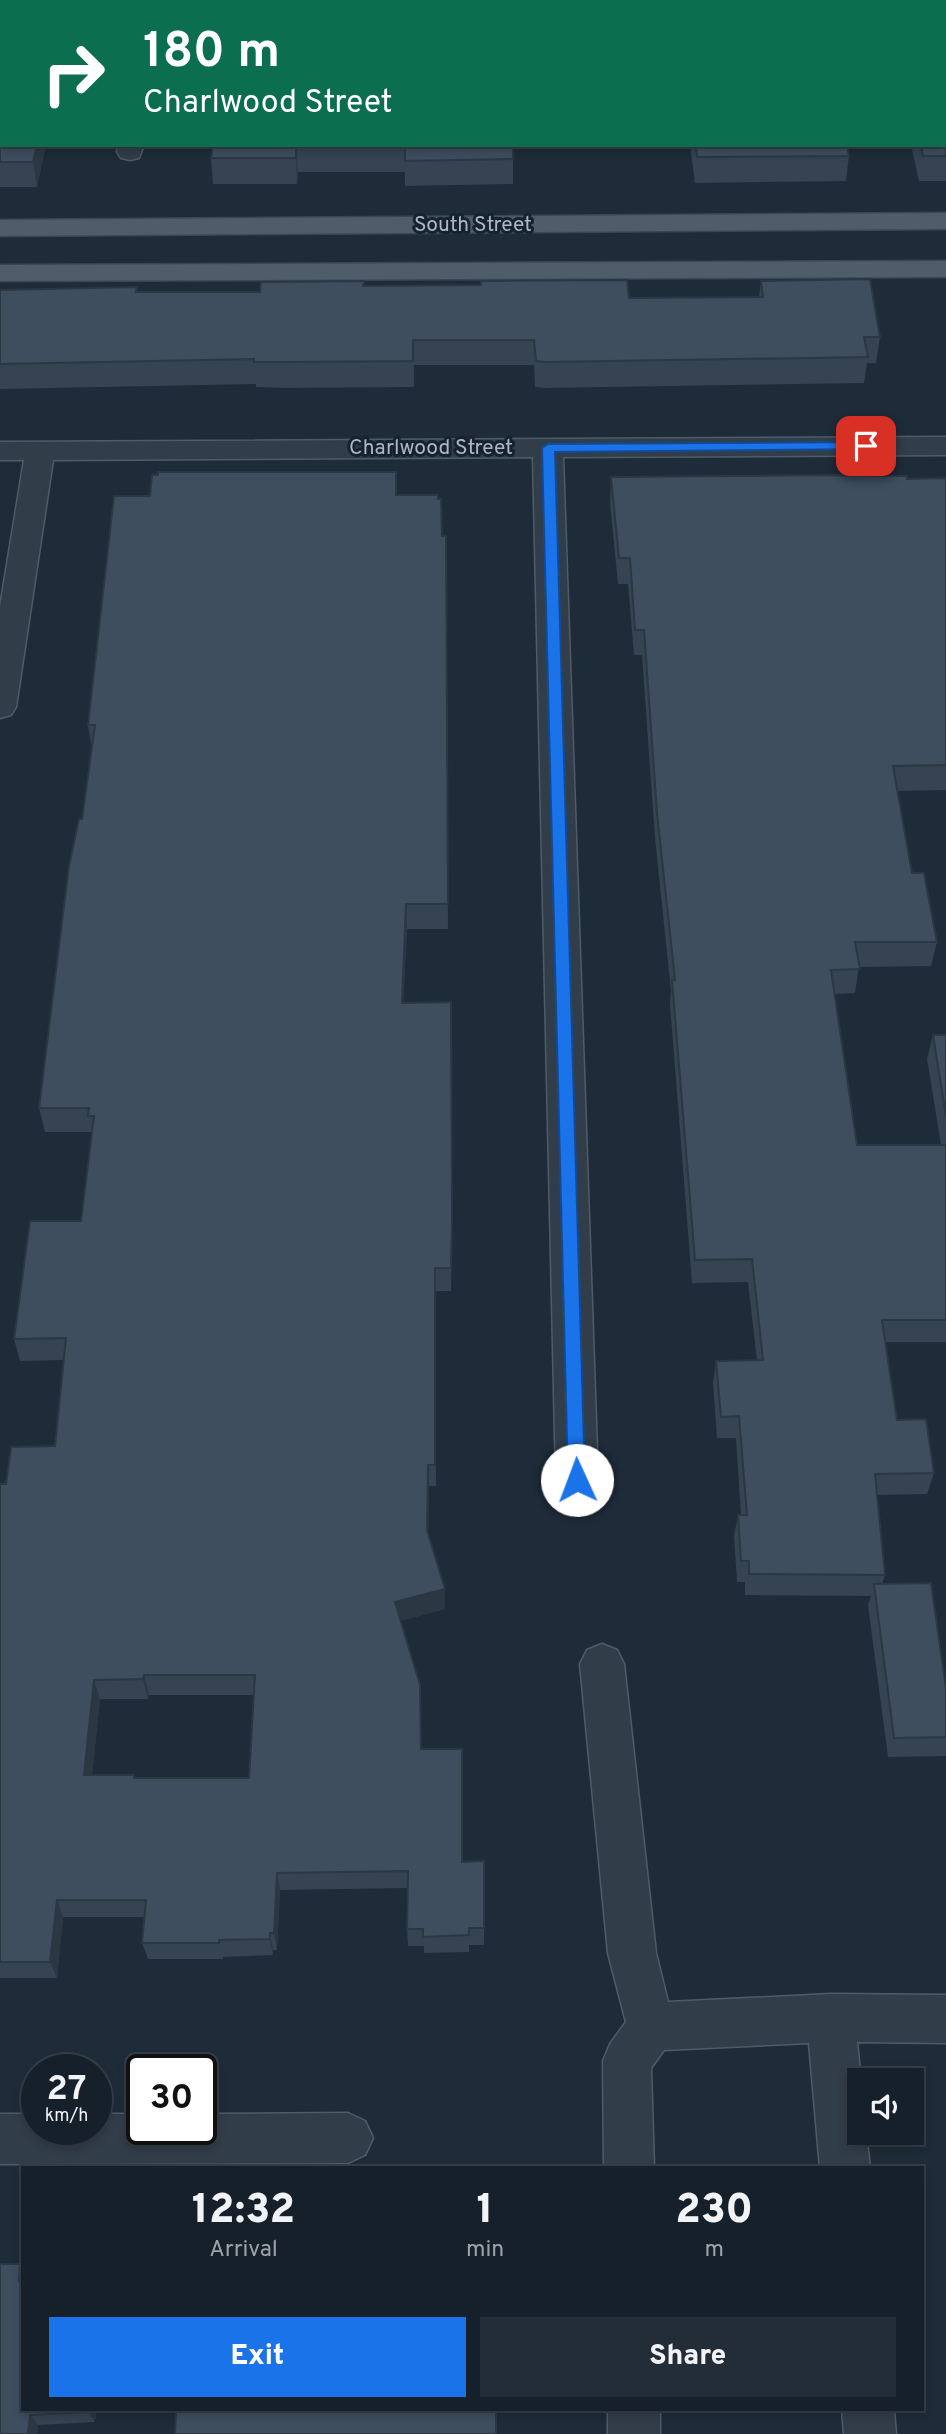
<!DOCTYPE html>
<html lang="en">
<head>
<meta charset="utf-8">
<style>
  body { margin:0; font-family:Overpass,sans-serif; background:#232d37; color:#f1f3f6; height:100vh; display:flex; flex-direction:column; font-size:26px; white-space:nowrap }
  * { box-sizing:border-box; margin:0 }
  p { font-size:23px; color:#9ea3a9 }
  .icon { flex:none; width:38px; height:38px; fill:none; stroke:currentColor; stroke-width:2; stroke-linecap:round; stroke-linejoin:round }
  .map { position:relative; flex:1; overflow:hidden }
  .side { position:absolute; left:21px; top:2166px; width:903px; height:245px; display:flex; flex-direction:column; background:#16202b; border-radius:0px; box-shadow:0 4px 10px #0003,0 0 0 2px #353e47 }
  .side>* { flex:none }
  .guide { position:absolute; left:0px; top:0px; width:947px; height:147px; box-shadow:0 4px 10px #0003,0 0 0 2px #353e47; background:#0b6e4f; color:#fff; overflow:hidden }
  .fabs { position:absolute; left:847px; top:2068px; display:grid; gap:14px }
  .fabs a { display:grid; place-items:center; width:77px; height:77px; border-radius:0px; background:#16202b; box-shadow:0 4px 10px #0003,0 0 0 2px #353e47; font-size:35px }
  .speed { position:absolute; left:21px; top:2054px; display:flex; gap:14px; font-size:35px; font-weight:700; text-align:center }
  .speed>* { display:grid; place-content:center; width:91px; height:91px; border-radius:50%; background:#16202b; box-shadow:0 4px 10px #0003,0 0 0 2px #353e47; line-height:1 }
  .speed small { font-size:18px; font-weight:400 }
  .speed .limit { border:4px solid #111; border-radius:10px; background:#fff; color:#111 }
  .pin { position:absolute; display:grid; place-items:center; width:60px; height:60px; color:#fff; margin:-30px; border-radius:14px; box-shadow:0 4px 10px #0006 }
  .me { position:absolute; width:77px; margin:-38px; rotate:358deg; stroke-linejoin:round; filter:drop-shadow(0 0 5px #0008) }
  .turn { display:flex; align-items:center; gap:24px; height:147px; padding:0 28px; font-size:32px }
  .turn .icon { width:91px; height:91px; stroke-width:2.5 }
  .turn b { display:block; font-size:49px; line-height:60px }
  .eta { display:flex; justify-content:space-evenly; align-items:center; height:119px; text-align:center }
  .eta b { font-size:42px; font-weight:800; line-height:49px }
  .cta { display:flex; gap:14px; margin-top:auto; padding:14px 28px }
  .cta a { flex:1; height:80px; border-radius:0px; background:#1a73e8; color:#fff; font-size:28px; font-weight:800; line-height:80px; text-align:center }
  .cta a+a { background:#232d37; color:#f1f3f6 }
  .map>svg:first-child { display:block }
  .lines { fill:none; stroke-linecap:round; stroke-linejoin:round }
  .minor-casing { stroke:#4f5b68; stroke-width:3 }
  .major-casing { stroke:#3b4653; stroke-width:3 }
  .minor { fill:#323d4a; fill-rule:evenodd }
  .major { fill:#4f5c6a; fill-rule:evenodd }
  .wall { fill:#354352; fill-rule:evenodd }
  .shaded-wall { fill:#2b3742 }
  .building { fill:#3e4e5f; stroke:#2b3742; stroke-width:2; fill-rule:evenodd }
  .route { fill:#1a73e8; stroke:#114b97; stroke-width:2 }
  .labels { text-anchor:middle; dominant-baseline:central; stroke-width:6; stroke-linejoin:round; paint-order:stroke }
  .far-street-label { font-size:21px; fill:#acb8c7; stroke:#17222e }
</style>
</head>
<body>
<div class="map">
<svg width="946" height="2434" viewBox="0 0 946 2434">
  <rect width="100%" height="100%" fill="#1e2b39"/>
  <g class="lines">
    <g class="minor-casing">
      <path id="minor" d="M142,0h24l-25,2z
        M578,0h24v2h-24z
        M118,145h26l-5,13 -9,2 -9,-2 -4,-6z
        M946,437v18l-383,2 35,1023 -6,13 -15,5 -15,-5 -6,-13 -23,-1023 -480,3 -37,247 -5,8 -11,3v-111l24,-147h-24v-18z
        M602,1644l15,6 7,14 32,289 12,49 163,-8 115,1v48l-89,-1 4,39 -2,52h7l4,35h-50l-11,-125 -145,7 -13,18 3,100h-50l-1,-107 7,-17 16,-22 -18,-69 -28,-289 7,-14z
        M348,2113l17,8 8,17 -8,17 -17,8 -348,1v-50h37v16h59v-16h46v16h59v-16z
        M608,2410h52v24h-52z
        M842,2410h52l2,24h-52z"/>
    </g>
    <g class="major-casing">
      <path id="major" d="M946,213v16l-946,7v-16z
        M946,261v16l-946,4v-16z"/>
    </g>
    <use href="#minor" class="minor"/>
    <use href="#major" class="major"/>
  </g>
  <path class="wall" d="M0,0h84l-1,2h-81v143h44l-9,42h-37z
    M663,0h283v181h-27l-8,-36h34v-143h-282z
    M213,145h300v39l-108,2v-14h-107l-1,12h-84l-2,-26z
    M690,145h157l2,11 -3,25 -151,2z
    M761,281l119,56 -4,26h-9l-3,20 -319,5 -10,-1 -1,-22h-120v22l-129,1 -29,-1v-3l-256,5v-99l137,-3v5h123l104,-6 265,12 130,-1z
    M396,472l1,23 45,41h4l2,393h-41l-4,74 49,239 -1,49h-16l1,195h-7l-1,47 17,56v20l-45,12 21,83v45l41,113 22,-1v84h-15v7l-45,1v-7h-16l-1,-17 1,-41 -128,2 -3,60h-4v5l-50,2v2h-75l-6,-16 3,-26h-82l-6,61h-57v-494h6l49,-38 8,-86 -43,1 -6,-22 67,-118 11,-89h-47l-6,-24 53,-358 -4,-25 62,-229zM149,1695h105l-5,83h-114l-1,-3h-42l8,-76h48z
    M611,477l296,2 39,-1v312l-48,1 14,82 25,69 -6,24 -72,1 -4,26 -20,1 22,151h84l-14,-86 6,-24h13v307h-60l11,78 37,53 -7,21 -50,1 8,80 -3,9 64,104v68l-58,1 -20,-152 3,-9 -126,-1v-13h-8l-3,-46 4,-21h3l-5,-77h-19l-4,-55 3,-22h41l-9,-79 -56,1 -22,-279 1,-13 -16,-153 -13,-183h-8l-6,-71h-10l-8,-81z
    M20,2264l3,3v143h73l-1,12 -57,3 -1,9h-37z"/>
  <path class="shaded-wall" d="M37,145h9l-9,42 -4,-25z
    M296,147l2,25 -1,12 -1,-26z
    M406,904l1,25 -5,98v-24z
    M451,1002l1,240 -1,49z
    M428,1465l1,21 -1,65 -1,-21z
    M445,1589v20l-49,13 -1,-20z
    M144,1675l5,20 -1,4 -5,-20z
    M94,1680l6,19 -10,95 -6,-19z
    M277,1873l3,17 -3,60 -3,-17z
    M57,1900l6,17 -6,61 -7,-16z
    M270,1933l3,17v5l-3,-16z
    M20,2264l3,3v20l-4,-6z
    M88,2410h8l-1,12 -7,-10z
    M30,2415l8,10 -1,9h-9z"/>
  <path class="building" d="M0,0h76l-1,2h-73v143h35l-4,17h-33z
    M216,0h309l1,2h-310z
    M667,0h279v156h-23l-2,-11h24v-143h-278z
    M213,145h300v14l-108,2v-14h-109v11h-85z
    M696,145h151l2,11 -152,1z
    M870,279l10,58h-16l4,20 -322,5 -10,-1 -2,-21h-121v21l-130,1h-29v-3l-254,5v-74l137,-3 -1,5h124l1,-10 103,-1 -1,5 118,-1v-4l146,-1 2,18 134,-1 -2,-16z
    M158,472h238v23h42v4h3l1,37h4l2,368h-42l-4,99 49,-1 1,217 -1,49h-16v197h-7l-1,65 18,59 -50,13 25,83 1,64h41v113l22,-1v67h-15v7l-46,2v-8h-16l1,-58 -131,2 -3,60h-4v6l-51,1v3h-77l4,-43h-89l-7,62h-50v-478h6l5,-37 44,-1 11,-108 -52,1 16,-118h51l13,-105h-6l1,-8h-50l30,-242 10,-47h3l13,-94h-7l26,-229h36l2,-21h6zM144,1675h111l-6,103h-115v-3h-50l10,-95 49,-1z
    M834,475l73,1v3l39,-1v287l-53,1 19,107h12l13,69h-82l5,27 -29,1 26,175h89v175h-64l15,100 29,-1 8,54 -59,1 10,101 -136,-1v-13h-8l-3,-46h9l-8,-99 -18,1 -5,-56 47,-1 -11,-101 -57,1 -23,-280h3l-18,-167 -13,-183h-9l-5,-72h-11l-8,-81z
    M933,1035h13v81z
    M931,1583l15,105v49l-52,1 -20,-154z
    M0,2264h20l-1,17h4v129h65v2l-58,3 -2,19h-28z
    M176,2410h320v24h-321z"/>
  <path class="route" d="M866,442l5,2v5l-316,3 30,1028 -2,6 -6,2 -6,-2 -3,-6 -26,-1032 6,-4z"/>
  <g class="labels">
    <g class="far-street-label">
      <text x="473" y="225">South Street</text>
      <text x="431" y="448">Charlwood Street</text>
    </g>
  </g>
</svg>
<div class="fabs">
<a><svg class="icon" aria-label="sound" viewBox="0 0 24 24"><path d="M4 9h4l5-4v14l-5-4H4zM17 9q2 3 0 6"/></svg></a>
</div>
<div class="speed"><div>27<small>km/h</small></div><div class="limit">30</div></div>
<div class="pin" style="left:866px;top:446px;background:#d93025"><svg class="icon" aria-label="arrive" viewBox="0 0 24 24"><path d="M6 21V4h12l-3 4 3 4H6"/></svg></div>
<svg class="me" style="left:577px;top:1480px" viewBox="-20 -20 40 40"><circle r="19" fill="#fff"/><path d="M0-13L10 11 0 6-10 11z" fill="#1a73e8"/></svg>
<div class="guide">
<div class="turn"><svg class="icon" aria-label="right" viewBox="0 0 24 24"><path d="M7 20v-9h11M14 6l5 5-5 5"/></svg><div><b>180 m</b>Charlwood Street</div></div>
</div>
<section class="side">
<div class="eta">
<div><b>12:32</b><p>Arrival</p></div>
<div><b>1</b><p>min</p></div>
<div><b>230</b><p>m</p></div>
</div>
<div class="cta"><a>Exit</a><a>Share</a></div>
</section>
</div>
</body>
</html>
